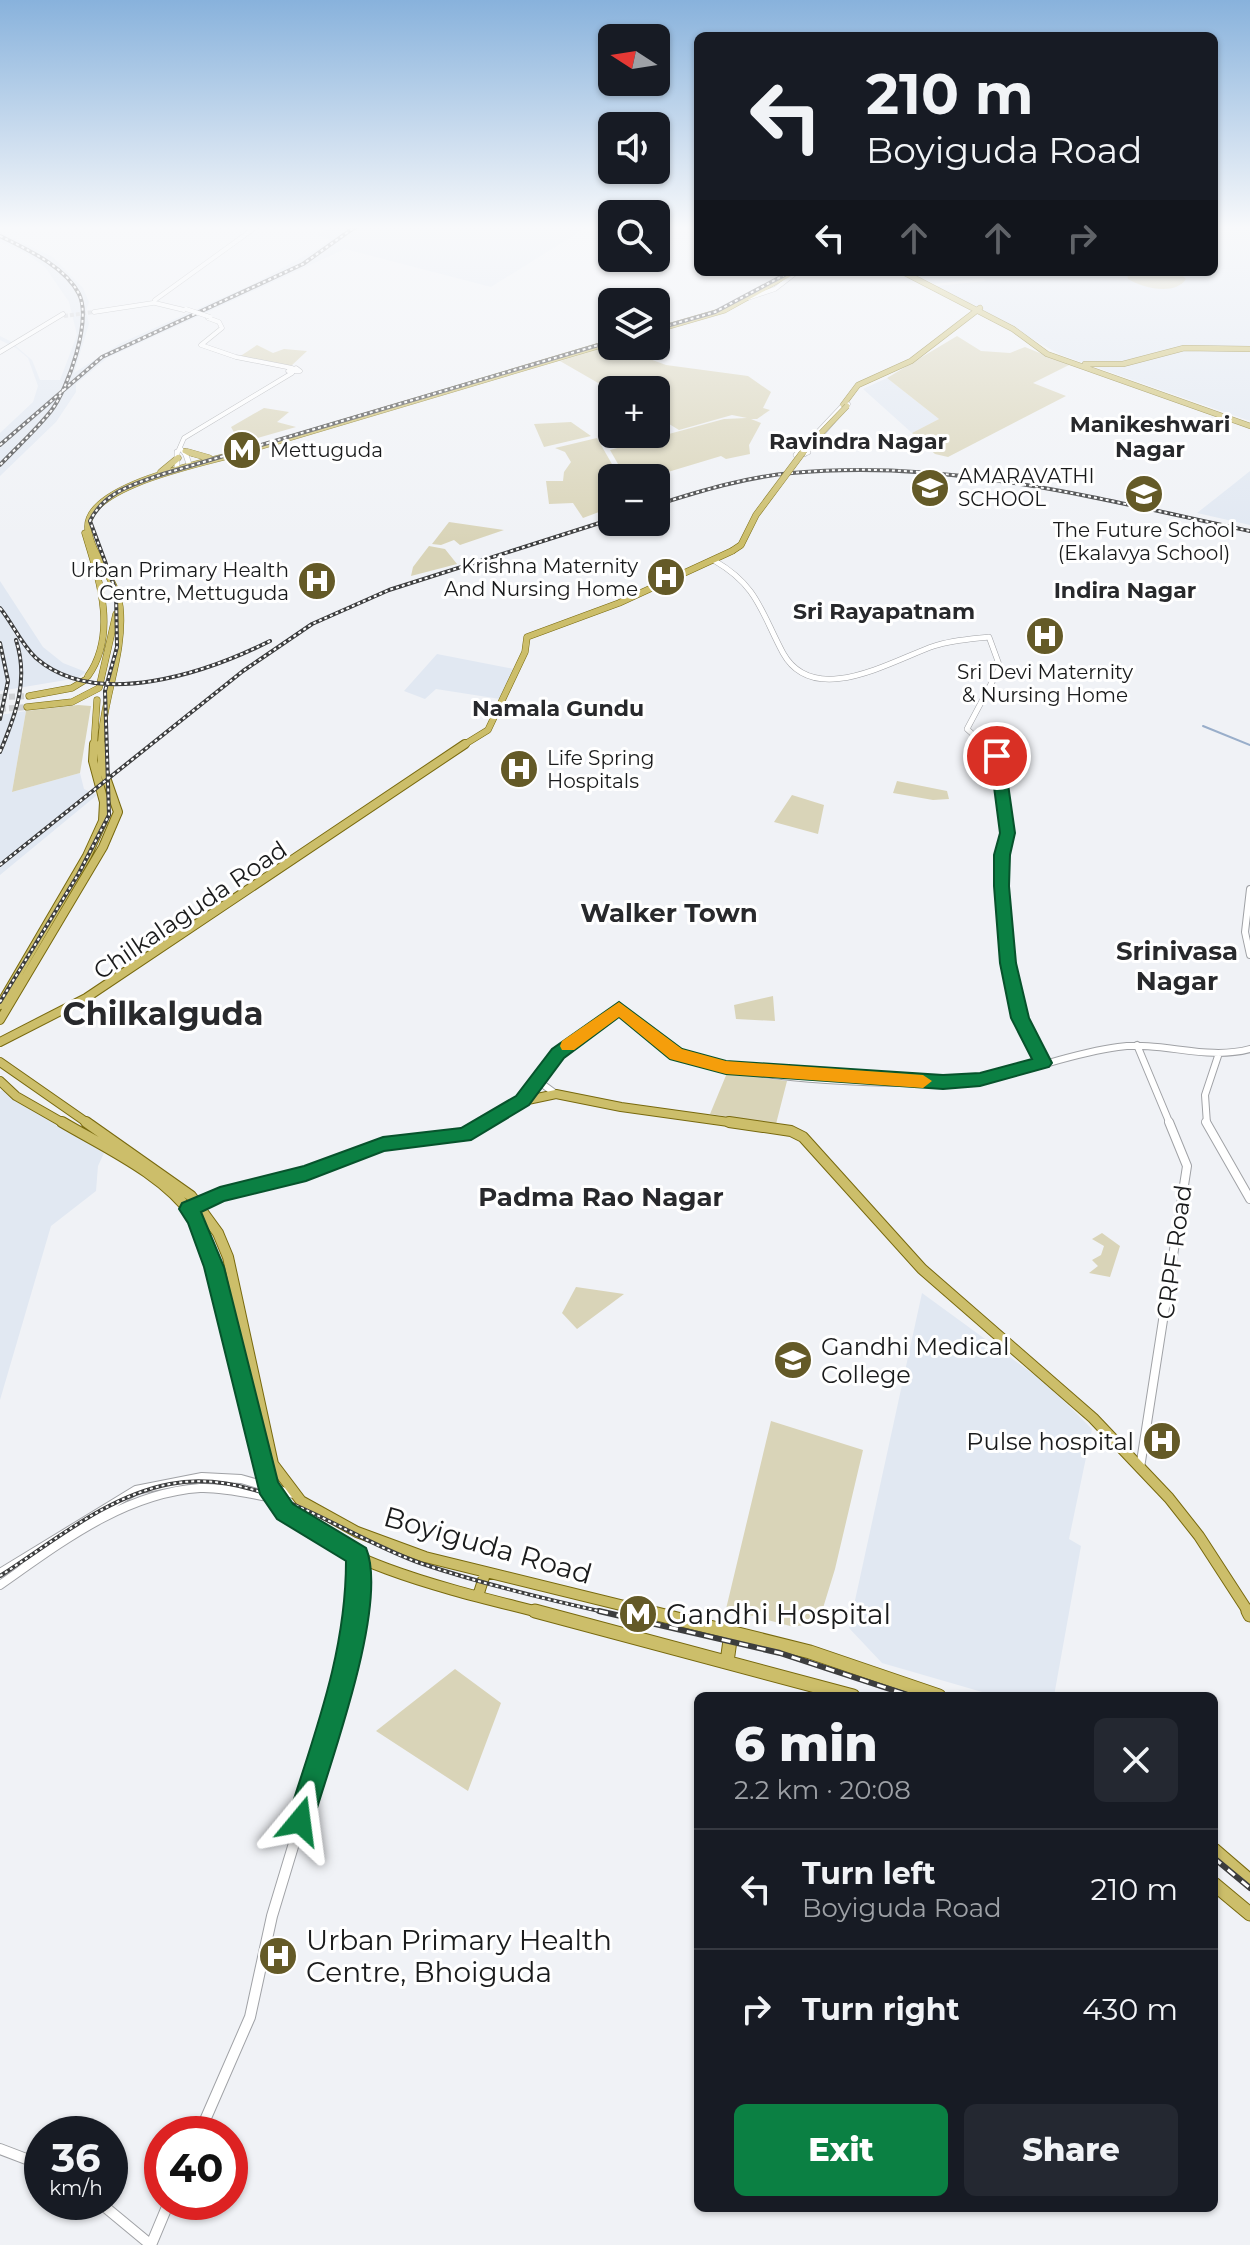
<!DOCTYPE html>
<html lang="en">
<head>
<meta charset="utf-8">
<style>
  body { margin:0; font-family:Montserrat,sans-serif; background:#242831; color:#f1f3f6; height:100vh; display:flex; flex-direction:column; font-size:30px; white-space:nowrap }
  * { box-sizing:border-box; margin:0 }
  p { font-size:26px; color:#9ea1a6 }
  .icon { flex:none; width:44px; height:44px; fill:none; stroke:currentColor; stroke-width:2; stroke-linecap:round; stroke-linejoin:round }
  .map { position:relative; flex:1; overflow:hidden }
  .sheet { position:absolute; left:694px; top:1692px; width:524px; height:520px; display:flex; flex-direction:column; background:#171b24; border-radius:12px; box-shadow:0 2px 6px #0004 }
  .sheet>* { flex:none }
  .top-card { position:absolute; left:694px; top:32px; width:524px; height:244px; border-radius:12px; box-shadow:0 2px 6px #0004; background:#171b24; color:#f1f3f6; overflow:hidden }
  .needle { width:52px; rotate:282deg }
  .controls { position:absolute; left:598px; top:24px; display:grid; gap:16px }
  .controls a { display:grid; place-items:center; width:72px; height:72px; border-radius:12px; background:#171b24; box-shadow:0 2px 6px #0004; font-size:40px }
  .speed { position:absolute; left:24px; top:2116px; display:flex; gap:16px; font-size:40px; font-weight:700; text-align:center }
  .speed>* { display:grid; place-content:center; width:104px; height:104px; border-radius:50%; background:#171b24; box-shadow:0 2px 6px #0004; line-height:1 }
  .speed small { font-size:20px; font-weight:400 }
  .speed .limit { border:12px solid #d22; background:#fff; color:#111 }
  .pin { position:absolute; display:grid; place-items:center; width:68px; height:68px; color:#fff; margin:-34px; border:4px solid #fff; border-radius:50%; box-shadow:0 2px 8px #0007 }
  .me { position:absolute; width:88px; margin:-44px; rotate:16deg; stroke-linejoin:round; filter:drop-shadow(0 0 6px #0008) }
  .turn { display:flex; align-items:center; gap:28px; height:168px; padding:0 40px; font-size:36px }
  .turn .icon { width:104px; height:104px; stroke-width:2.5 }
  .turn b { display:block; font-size:56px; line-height:68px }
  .lanes { display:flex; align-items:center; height:76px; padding:0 40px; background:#0003; justify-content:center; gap:40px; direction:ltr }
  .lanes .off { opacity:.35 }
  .round { display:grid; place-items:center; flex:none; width:84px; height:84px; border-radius:12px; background:#242831 }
  .summary { display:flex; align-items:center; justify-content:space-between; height:136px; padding:0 40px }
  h1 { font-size:48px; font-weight:800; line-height:60px }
  .action { display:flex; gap:16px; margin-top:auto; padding:16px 40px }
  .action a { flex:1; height:92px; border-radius:12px; background:#0b8043; color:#fff; font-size:32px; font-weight:800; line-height:92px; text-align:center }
  .action a+a { background:#242831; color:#f1f3f6 }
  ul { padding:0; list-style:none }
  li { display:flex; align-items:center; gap:24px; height:120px; padding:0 40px; border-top:2px solid #363941 }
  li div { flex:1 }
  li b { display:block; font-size:30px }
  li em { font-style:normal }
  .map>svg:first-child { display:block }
  .built { fill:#e1e8f2 }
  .green { fill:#d9d4b8 }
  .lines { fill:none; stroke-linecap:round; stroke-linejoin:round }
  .stream { stroke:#99aeca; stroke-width:2 }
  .minor-tunnel { stroke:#d0d2d5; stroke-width:4; stroke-dasharray:4 2; stroke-linecap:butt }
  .major-tunnel { stroke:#d0d2d5; stroke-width:6; stroke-dasharray:6 3; stroke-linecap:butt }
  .minor-far4-casing { stroke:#a0a2a6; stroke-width:5 }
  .minor-far3-casing { stroke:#a0a2a6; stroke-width:6 }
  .minor-far2-casing { stroke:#a0a2a6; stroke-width:8 }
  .minor-far1-casing { stroke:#a0a2a6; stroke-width:10 }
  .minor-casing { stroke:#a0a2a6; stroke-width:12 }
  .major-far4-casing { stroke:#78690e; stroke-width:6 }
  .major-far3-casing { stroke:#78690e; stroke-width:7 }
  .major-far2-casing { stroke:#78690e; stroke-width:10 }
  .major-far1-casing { stroke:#78690e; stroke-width:12 }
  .major-casing { stroke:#78690e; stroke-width:15 }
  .minor-far4 { stroke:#fff; stroke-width:4 }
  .minor-far3 { stroke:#fff; stroke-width:5 }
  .minor-far2 { stroke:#fff; stroke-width:6 }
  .minor-far1 { stroke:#fff; stroke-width:8 }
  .minor { stroke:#fff; stroke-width:10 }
  .major-far4 { stroke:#ccbe6a; stroke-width:5 }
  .major-far3 { stroke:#ccbe6a; stroke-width:6 }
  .major-far2 { stroke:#ccbe6a; stroke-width:8 }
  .major-far1 { stroke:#ccbe6a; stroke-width:10 }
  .major { stroke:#ccbe6a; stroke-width:13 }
  .rail-far1-casing { stroke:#3c3d3e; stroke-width:4 }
  .rail-casing { stroke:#3c3d3e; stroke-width:6 }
  .rail-far1 { stroke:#fff; stroke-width:2; stroke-dasharray:3; stroke-linecap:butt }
  .rail { stroke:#fff; stroke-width:3; stroke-dasharray:9; stroke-linecap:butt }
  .minor-bridge-casing { stroke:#a0a2a6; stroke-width:5; stroke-linecap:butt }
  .major-bridge-far1-casing { stroke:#78690e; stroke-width:6; stroke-linecap:butt }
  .major-bridge-casing { stroke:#78690e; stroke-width:7; stroke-linecap:butt }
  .minor-bridge { stroke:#fff; stroke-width:4 }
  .major-bridge-far1 { stroke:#ccbe6a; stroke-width:5 }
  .major-bridge { stroke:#ccbe6a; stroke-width:6 }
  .route { fill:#0b8043; stroke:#07532c; stroke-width:2 }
  .slow { fill:#f59e0b }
  .labels { text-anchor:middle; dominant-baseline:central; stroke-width:6; stroke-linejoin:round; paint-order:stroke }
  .far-poi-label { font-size:20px; fill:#1a1b1c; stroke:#fff; text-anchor:start }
  .far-neighbourhood-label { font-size:22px; font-weight:bold; fill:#28292c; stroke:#fff }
  .street-label { font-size:24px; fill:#1a1b1c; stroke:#fff }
  .poi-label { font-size:24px; fill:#1a1b1c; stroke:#fff; text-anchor:start }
  .neighbourhood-label { font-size:26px; font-weight:bold; fill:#28292c; stroke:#fff }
  .near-street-label { font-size:28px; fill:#1a1b1c; stroke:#fff }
  .near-poi-label { font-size:28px; fill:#1a1b1c; stroke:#fff; text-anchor:start }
  .district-label { font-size:32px; font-weight:bold; fill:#28292c; stroke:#fff }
</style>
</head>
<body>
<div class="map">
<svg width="1250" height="2245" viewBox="0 0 1250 2245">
  <rect width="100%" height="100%" fill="#f0f2f6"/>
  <path class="built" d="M332,227h255l-96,60 -146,-38 -238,109 -31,26v8l-20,30 -56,54v-43l33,-31 5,-16 -10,-28 -12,-10 -16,-8v-4l10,5 22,19 8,20h20l17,-45 -8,-33 -24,-35 -20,-14 -25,-11v-10l53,25 30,31 6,14 -3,9 3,13 -15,49 47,-30 132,-59 66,-36 11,-9 -13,-4z
    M1214,227h36v194l-189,-66 -124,-69 49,-5 -3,-3 -49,6 -23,-12h303z
    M887,378l52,41 -27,14 -49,-44z
    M1250,471v54l-53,-12 33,-26z
    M0,581l43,66 20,16 23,9 -8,6 -78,13z
    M437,654l77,15 -14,30 -64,-10 -11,10 -21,-8z
    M26,711l-14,81 68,-19 4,16 13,6 -97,80v-160z
    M4,1090l100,63 -6,13 -2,25 -45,35 -51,174v-309z
    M922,1293l125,91 45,45 -23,110 12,7 -27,150h-58l-114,-33 -33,-35z"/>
  <path class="green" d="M1127,272h51l8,7c-11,17 -43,9 -58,0z
    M957,336l24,15 29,2 15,-6 44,18 -36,18 33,13 -118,61 -13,-3 -23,-21 27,-14 -52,-41z
    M257,345l16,8 11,-4 23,2 -17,16 -51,-10z
    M612,345l54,20 82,11 23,16 -8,16 7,2 -13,9h-6l10,4 -12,22 1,9 -24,5 -5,-3 -73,22h-22l-16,-28 114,-31 23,-1 -15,-3 -53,15 -23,-14v-26l-44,1 -52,-30z
    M264,408l25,4 -12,10 19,5 -56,16 -9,-16z
    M571,422l20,14 -47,11 -10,-23z
    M597,438l23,40h-8v13l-14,4 9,14 -24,9 -10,-15 -24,1 -3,-23h17l1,-9 7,-10 -6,-10 -10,-4z
    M449,522l55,8 -44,15 -6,-5 -13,5 -9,-1z
    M429,546l16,3 12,15 -46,12 2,-9z
    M78,705l13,1 -11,67 -68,19 14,-81z
    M897,781l50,10 2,8 -16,1 -40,-7z
    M792,795l32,10 -6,29 -44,-12z
    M773,996l2,25 -39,-2 -2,-14z
    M727,1073l60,8 -11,43 -66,-10z
    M1102,1233l18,13 -10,31 -21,-4 9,-7 -6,-6 9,-5 3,-9 -12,-7z
    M576,1287l48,7 -47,35 -15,-16z
    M771,1421l92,29 -28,119 -16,52 -25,6 -68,-18z
    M455,1669l46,34 -33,88 -92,-60z"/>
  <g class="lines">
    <path class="stream" d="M1203,726l47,19"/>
    <path class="minor-tunnel" d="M64,316l30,-4"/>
    <path class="major-tunnel" d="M0,697l29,-1
      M0,709l27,-2"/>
    <g class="minor-far4-casing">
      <path id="minor-far4" d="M748,298l27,-9 22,-17
        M155,300l101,-73
        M155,303l29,7
        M94,312l59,-9
        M208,318l11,4 3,6 -21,17 35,12 56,11
        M0,352l63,-38
        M296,368l4,3h-12z
        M181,449l4,5
        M177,454l7,-16 108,-65
        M797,454l48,-51
        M805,454l43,-50"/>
    </g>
    <g class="minor-far3-casing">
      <path id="minor-far3" d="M185,452l4,12
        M799,452l-3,3 12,-3
        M177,467v-15
        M715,561c43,25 46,51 68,92 31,56 110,7 151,-7 18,-6 37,-7 55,-9l11,30 -33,62 19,17"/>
    </g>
    <g class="minor-far2-casing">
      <path id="minor-far2" d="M984,744l13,12 11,77 -6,22 6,108 12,55 23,45
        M1250,889l-5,43 5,23
        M1137,1045l33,79
        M556,1094l-18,-13 20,-27 61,-46c17,16 35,36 56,46 57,26 244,35 307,25 46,-7 89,-26 136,-32 45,-6 88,14 132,2
        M523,1101l15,-20
        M1207,1124l-2,-29 13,-39"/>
    </g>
    <g class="minor-far1-casing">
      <path id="minor-far1" d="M1206,1122l44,77
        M1140,1468l47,-302 -18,-44
        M0,1573l136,-83 66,-13 39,2 52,15
        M0,1585c60,-42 124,-92 200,-97 24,-1 50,6 74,10
        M357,1613l1,-57"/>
    </g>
    <g class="minor-casing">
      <path id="minor" d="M199,2134l51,-117 22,-101 78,-258 7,-47
        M0,2149l42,16
        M99,2202l52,43 18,-43"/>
    </g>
    <g class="major-far4-casing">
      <path id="major-far4" d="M903,272l110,57 34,25 203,72
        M656,330l69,-20 68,-38
        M1085,364h38l61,-16 66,1
        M843,405l15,-20 53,-24 69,-53
        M185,451l9,3
        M236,454l376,-112"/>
    </g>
    <g class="major-far3-casing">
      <path id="major-far3" d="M188,452l21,6
        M161,472l17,-14
        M85,533c14,46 33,100 3,143
        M29,696l43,-8 13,-8
        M27,707l45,-5 27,-14 17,-74
        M94,746l3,-46
        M101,746c1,-46 24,-92 19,-139 -4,-29 -28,-50 -32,-78 -5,-44 121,-67 155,-77
        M462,746l26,-16 37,-78 2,-15 92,-34 113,-52"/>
    </g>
    <g class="major-far2-casing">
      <path id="major-far2" d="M0,1005l87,-149 16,-35 1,-19 -11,-41 1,-17
        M0,1020l103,-173 15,-35 -16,-46 -1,-22
        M0,1042l86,-44 379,-254
        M0,1062l89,62
        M0,1081l16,15 49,28
        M483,1124l40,-23 33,-7 65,13 122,17"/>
    </g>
    <g class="major-far1-casing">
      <path id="major-far1" d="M62,1122c44,26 102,52 132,95 6,8 8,19 12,28 20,54 30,114 43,170 7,30 10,67 32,91 54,60 184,87 261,107
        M86,1122l105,74 27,37 10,24 45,207 28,37 56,31 68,25 228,56
        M729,1122l62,9 12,6 119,132 171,149 76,80 30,38 50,77
        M188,1209l32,-14 86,-22 77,-29 82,-9 22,-13
        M478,1596l7,-22"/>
    </g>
    <g class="major-casing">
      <path id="major" d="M535,1611l318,85
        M645,1611l165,41 129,44
        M1248,1611l2,4
        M727,1662l4,-29
        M1214,1850l36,31
        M1214,1884l36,30"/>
    </g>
    <use href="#minor-far4" class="minor-far4"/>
    <use href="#minor-far3" class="minor-far3"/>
    <use href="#minor-far2" class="minor-far2"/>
    <use href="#minor-far1" class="minor-far1"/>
    <use href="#minor" class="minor"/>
    <use href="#major-far4" class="major-far4"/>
    <use href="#major-far3" class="major-far3"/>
    <use href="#major-far2" class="major-far2"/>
    <use href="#major-far1" class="major-far1"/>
    <use href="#major" class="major"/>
    <g class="rail-far1-casing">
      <path id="rail-far1" d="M0,236c26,13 65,30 79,58 13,26 -11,95 -28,117 -15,19 -34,36 -51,54
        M656,329l59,-17 75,-40
        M0,445l102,-88 201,-93 52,-37
        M656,505c44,-14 90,-28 136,-32 156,-15 307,26 458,58
        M0,608c13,16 21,36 36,50 61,53 172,14 234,-17
        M0,643l8,38 -8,38
        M0,752c16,-38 29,-72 16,-112
        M0,865l243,-194 69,-47 77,-34 223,-71
        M0,1002l79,-129 30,-58 -4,-124 12,-44 -1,-56 -26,-70c14,-29 44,-37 73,-47l449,-133
        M0,1576c53,-34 107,-80 170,-92 88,-17 169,50 250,79 62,21 125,36 188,50"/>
    </g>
    <g class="rail-casing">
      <path id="rail" d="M599,1611l181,42 131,43
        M1214,1858l36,30"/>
    </g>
    <use href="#rail-far1" class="rail-far1"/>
    <use href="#rail" class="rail"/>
    <g class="minor-bridge-casing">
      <path id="minor-bridge" d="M186,309l24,8"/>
    </g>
    <g class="major-bridge-far1-casing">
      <path id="major-bridge-far1" d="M801,454l46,-48"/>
    </g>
    <g class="major-bridge-casing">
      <path id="major-bridge" d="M732,551l9,-6 15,-30 47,-63"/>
    </g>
    <use href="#minor-bridge" class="minor-bridge"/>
    <use href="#major-bridge-far1" class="major-bridge-far1"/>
    <use href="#major-bridge" class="major-bridge"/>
  </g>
  <linearGradient id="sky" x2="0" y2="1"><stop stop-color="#88b2dc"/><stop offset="0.42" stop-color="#f8f9fb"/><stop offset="1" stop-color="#f8f9fb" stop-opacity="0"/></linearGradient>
  <rect width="1250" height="541" fill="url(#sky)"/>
  <path class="route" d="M997,751l7,5 11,77 -5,22 -1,31 7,77 13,55 23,45 -3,4 -69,19 -37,3 -217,-15 -56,-15 -51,-42 -55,41 -35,47 -58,35 -87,11 -78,30 -82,20 -23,11 23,55 54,215 15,22 73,44c23,56 -35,212 -53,273l-4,9 -9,4 -9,-4 -4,-9c27,-87 59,-167 59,-260l-69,-42 -17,-25 -56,-227 -16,-44 -9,-14 3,-6 38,-16 84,-21 79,-29 78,-9 55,-32 36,-47 67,-47 63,47 44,12 217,14 37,-2 52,-14 -21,-41 -11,-55 -6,-77v-31l6,-22 -10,-77z"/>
  <path class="slow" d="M619,1002l63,47 44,12 197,14 9,6 -9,7 -197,-14 -56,-15 -51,-42 -45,33h-12l-2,-4 2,-5z"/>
  <defs>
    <g id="metro-disc" transform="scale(2)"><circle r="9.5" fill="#645a27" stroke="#fff"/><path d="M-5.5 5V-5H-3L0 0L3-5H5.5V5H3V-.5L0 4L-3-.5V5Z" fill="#fff"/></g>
    <g id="university-disc" transform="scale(2)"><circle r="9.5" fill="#645a27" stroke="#fff"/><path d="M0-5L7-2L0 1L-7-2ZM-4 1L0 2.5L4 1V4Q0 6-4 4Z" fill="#fff"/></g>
    <g id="hospital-disc" transform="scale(2)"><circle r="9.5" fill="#645a27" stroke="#fff"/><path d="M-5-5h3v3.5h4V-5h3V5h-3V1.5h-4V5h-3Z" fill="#fff"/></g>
  </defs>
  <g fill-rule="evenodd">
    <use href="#metro-disc" x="242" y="450"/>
    <use href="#university-disc" x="930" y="488"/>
    <use href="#university-disc" x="1144" y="494"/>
    <use href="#hospital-disc" x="666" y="577"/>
    <use href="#hospital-disc" x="317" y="581"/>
    <use href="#hospital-disc" x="1045" y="636"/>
    <use href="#hospital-disc" x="519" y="769"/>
    <use href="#university-disc" x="793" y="1360"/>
    <use href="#hospital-disc" x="1162" y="1441"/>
    <use href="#metro-disc" x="638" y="1614"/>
    <use href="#hospital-disc" x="278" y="1956"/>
  </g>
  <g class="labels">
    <g class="far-poi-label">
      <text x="270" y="450">Mettuguda</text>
      <text x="958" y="476">AMARAVATHI<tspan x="958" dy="23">SCHOOL</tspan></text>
      <text x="1144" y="530" text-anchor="middle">The Future School<tspan x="1144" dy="23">(Ekalavya School)</tspan></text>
      <text x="638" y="566" text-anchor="end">Krishna Maternity<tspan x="638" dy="23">And Nursing Home</tspan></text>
      <text x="289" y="570" text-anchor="end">Urban Primary Health<tspan x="289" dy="23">Centre, Mettuguda</tspan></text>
      <text x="1045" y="672" text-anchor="middle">Sri Devi Maternity<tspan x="1045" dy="23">&amp; Nursing Home</tspan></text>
      <text x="547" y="758">Life Spring<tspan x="547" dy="23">Hospitals</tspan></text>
    </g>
    <g class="far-neighbourhood-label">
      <text x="1150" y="424">Manikeshwari<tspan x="1150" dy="25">Nagar</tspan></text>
      <text x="858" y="441">Ravindra Nagar</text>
      <text x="1125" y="590">Indira Nagar</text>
      <text x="884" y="611">Sri Rayapatnam</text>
      <text x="558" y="708">Namala Gundu</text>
    </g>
    <g class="street-label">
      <text transform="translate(190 910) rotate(-34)">Chilkalaguda Road</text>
      <text transform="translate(1174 1252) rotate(-82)">CRPF Road</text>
    </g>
    <g class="poi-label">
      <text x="821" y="1346">Gandhi Medical<tspan x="821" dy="28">College</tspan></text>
      <text x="1134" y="1441" text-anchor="end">Pulse hospital</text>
    </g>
    <g class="neighbourhood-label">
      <text x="669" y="913">Walker Town</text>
      <text x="1177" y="951">Srinivasa<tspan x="1177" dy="30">Nagar</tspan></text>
      <text x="601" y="1197">Padma Rao Nagar</text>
    </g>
    <g class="near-street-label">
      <text transform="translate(488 1545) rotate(16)">Boyiguda Road</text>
    </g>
    <g class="near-poi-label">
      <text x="666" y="1614">Gandhi Hospital</text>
      <text x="306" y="1940">Urban Primary Health<tspan x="306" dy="32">Centre, Bhoiguda</tspan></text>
    </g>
    <g class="district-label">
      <text x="163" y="1013">Chilkalguda</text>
    </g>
  </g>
</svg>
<div class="controls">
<a><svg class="needle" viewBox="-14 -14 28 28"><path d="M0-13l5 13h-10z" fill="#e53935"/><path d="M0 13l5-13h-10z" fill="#9ea1a6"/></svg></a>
<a><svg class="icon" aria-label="sound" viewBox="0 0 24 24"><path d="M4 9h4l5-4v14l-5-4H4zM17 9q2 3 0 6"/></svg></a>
<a><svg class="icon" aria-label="search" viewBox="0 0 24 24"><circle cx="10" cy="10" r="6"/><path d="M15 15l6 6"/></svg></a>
<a><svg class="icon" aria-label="layers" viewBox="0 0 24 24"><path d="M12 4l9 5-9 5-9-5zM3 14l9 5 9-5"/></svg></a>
<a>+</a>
<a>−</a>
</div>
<div class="speed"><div>36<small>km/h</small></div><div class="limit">40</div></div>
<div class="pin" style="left:997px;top:756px;background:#d93025"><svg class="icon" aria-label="arrive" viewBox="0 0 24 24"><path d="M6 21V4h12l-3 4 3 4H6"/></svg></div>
<svg class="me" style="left:300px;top:1821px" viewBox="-20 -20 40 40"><path d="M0-17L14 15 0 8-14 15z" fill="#0b8043" stroke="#fff" stroke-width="4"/></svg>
<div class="top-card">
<div class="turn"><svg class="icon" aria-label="left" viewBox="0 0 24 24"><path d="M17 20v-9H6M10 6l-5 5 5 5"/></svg><div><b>210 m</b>Boyiguda Road</div></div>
<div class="lanes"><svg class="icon" aria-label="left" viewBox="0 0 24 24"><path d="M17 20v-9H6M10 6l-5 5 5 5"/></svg><svg class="icon off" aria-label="ahead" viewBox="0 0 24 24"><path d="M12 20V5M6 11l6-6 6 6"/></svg><svg class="icon off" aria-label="ahead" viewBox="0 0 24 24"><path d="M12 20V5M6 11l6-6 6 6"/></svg><svg class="icon off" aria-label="right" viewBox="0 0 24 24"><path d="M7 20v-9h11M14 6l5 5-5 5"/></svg></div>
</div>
<section class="sheet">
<div class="summary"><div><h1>6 min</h1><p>2.2 km · 20:08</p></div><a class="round"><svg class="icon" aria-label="close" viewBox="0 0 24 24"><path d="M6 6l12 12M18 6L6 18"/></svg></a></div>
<ul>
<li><svg class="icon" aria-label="left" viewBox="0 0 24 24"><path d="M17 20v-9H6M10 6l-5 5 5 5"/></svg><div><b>Turn left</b><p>Boyiguda Road</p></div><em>210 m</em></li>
<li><svg class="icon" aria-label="right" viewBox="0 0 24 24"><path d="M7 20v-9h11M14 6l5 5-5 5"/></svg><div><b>Turn right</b></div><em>430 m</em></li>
</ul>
<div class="action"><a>Exit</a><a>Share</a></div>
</section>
</div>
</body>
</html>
